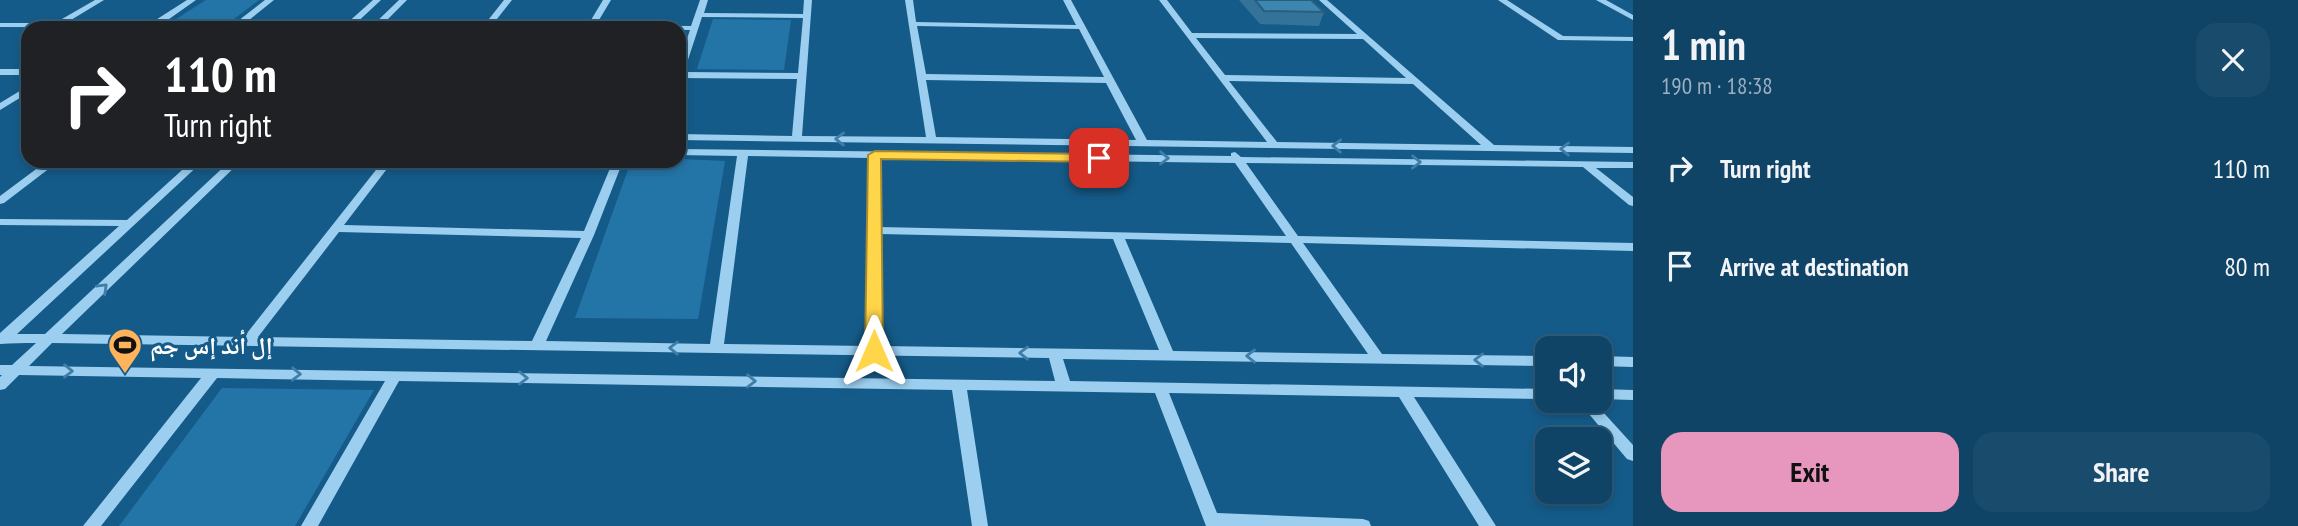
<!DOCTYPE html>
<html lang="en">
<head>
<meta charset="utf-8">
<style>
  body { margin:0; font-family:"PT Sans Narrow","Noto Naskh Arabic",sans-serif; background:#194b6d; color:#f1f3f6; height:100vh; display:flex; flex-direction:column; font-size:26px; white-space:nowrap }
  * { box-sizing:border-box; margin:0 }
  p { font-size:23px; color:#9cb0c0 }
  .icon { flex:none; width:38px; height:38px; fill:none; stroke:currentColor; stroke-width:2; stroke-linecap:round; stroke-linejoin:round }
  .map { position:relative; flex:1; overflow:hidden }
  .side { display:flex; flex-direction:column; background:#104467; width:665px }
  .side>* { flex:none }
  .hud { position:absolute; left:21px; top:21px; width:665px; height:147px; border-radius:21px; box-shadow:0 4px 10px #0003,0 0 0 2px #305c7b; background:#202124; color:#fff; overflow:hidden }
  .controls { position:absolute; left:1535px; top:336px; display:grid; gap:14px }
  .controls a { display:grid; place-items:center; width:77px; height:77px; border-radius:14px; background:#104467; box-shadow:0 4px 10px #0003,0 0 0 2px #305c7b; font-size:35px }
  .pin { position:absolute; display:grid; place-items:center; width:60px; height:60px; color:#fff; margin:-30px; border-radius:14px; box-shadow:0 4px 10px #0006 }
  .me { position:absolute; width:77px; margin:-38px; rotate:0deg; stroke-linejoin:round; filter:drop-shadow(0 0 5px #0008) }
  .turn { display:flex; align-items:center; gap:24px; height:147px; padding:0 28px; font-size:32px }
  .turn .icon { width:91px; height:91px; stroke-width:2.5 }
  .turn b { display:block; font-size:49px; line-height:60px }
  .round { display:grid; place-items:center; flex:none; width:74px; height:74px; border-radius:21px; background:#194b6d }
  .overview { display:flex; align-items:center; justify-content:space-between; height:119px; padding:0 28px }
  h1 { font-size:42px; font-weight:800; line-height:52px }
  .button { display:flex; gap:14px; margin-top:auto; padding:14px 28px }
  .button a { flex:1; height:80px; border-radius:21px; background:#e797bd; color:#111; font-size:28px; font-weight:800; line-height:80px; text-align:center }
  .button a+a { background:#194b6d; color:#f1f3f6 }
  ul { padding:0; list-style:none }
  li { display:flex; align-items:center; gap:21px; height:98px; padding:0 28px }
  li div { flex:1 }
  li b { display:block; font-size:26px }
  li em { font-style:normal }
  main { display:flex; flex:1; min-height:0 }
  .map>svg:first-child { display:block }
  .green { fill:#2475a7 }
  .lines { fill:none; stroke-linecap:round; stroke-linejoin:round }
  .minor { fill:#9ccfef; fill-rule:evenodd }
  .wall { fill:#347399 }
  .building { fill:#3d86b2; stroke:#2b5e7d; stroke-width:2 }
  .oneway { stroke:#3e7ea8 }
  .route { fill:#ffd54a; stroke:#a68a30; stroke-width:2 }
  .labels { text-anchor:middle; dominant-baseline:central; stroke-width:6; stroke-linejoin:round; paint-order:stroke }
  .poi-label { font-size:24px; font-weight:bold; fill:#fff; stroke:#155b89; text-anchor:start }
</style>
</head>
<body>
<main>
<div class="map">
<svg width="1633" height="526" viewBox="0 0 1633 526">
  <rect width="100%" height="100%" fill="#155b89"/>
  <path class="green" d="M206,0h53l-29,22 -57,-1z
    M713,19l78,1 -7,50 -87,-1z
    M679,159l46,2 -27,158 -123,-1 56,-157z
    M222,388l152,2 -79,136h-176z"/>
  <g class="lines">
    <path class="minor" d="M95,0h9l-38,23h85l36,-23h9l-34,24h72l31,-24h9l-30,24 101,1 28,-25h8l-30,28 -351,-1v-4h55z
      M399,0h8l-23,23 101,1 19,-24h8l-19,24 95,1 15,-25h8l-15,25 95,1 9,-26h8l-4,13 99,1 1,-14h8l-10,136 124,1 -21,-137h8l3,22 160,3 -13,-25h8l76,140 120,2 -108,-142h8l25,33 165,1 -38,-34h8l167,145 139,2v6l-954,-13v-6l113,2 5,-57 -118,-1v-16l11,-32h-11v-2h-309zM702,17l101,1 -5,55 -114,-1zM917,26l162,3 25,48 -178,-3zM1196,38l167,1 43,39 -181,-3zM926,80l180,3 30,57 -200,-3zM1229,81l184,3 68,61 -204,-3z
      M1498,0h9l56,36 70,1v4l-75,-1z
      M1596,0h10l27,15v5z
      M0,69h28v6h-28z
      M28,86v7l-28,17v-7z
      M679,149l552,7v-3l4,-1 6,5 392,5v6h-37l37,29v9l-4,-1 -46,-38 -337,-4 52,73 335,7v8l-330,-8 79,111 165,2v10l-484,-7 7,22 477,8v10l-133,-2 82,129h-17l-80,-129 -230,-4 48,120 146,6 6,2 2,5h-165l-51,-133 -188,-3 21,136h-16l-20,-136 -553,-9 -81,145h-17l84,-145 -168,-3 -116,148h-18l118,-148 -182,-3 -14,14 -5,1v-13l2,-2h-2v-10h12l24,-22c-12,0 -25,0 -36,1v-11l119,-107 -119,-1v-6l127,1 65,-59h11l-186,173h28l185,-173h11l-179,173 182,3 139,-176h10l-49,64 240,6 29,-70h10l-29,74 -48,106 164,3 27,-188 -58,-1zM748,156l122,2 -3,188 -143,-2zM880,158l355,5 51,73 -406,-9zM339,232l242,6 -49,103 -274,-4zM880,234l233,5 46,111 -278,-4zM1125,239l166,4 77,111 -195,-3zM52,343l997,15 6,23 -1026,-15z
      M47,161h12l-55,42 -4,1v-8z
      M1600,356l33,1v10l-33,-1z
      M1600,389l33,1v10l-33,-1z
      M1578,401h15l40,44v16l-6,-2z"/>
  </g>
  <path class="wall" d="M1239,0h72l13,12 -5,14 -59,-2z"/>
  <path class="building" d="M1255,0h56l13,12 -60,-1z"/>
  <defs><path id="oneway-chevron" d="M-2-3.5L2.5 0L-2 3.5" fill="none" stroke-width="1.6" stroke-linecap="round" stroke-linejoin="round" transform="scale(1.75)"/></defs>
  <g class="oneway">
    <use href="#oneway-chevron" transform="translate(840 139) rotate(-179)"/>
    <use href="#oneway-chevron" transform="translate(1337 146) rotate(-179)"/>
    <use href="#oneway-chevron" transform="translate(1565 149) rotate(-179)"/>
    <use href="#oneway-chevron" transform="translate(1164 158) rotate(1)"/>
    <use href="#oneway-chevron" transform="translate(1416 162) rotate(1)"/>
    <use href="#oneway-chevron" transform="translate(103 288) rotate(-44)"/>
    <use href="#oneway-chevron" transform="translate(674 348) rotate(-179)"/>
    <use href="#oneway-chevron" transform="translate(1024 353) rotate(-179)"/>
    <use href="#oneway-chevron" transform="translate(1251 356) rotate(-179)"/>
    <use href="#oneway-chevron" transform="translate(1479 360) rotate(-179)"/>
    <use href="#oneway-chevron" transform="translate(68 371) rotate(1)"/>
    <use href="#oneway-chevron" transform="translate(296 374) rotate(1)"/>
    <use href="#oneway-chevron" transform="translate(523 378) rotate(1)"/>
    <use href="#oneway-chevron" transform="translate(751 381) rotate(1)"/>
  </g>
  <path class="route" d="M875,151l224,3 6,4 -6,4 -218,-3 2,192 -9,6 -9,-6 3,-196z"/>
  <defs>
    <g id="stadium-pin" transform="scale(1.75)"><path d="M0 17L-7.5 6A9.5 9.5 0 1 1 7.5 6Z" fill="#ffb35a" stroke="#155b89"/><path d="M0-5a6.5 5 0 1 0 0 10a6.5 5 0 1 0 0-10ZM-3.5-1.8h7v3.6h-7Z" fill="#111"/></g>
  </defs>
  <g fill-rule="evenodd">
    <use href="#stadium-pin" x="125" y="345"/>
  </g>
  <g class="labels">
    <g class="poi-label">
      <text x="150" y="345">إل أند إس جم</text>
    </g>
  </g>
</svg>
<div class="controls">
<a><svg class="icon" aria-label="sound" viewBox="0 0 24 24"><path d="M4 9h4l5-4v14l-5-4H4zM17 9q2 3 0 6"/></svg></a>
<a><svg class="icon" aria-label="layers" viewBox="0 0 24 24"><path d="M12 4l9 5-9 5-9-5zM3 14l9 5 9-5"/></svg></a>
</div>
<div class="pin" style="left:1099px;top:158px;background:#d93025"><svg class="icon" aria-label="arrive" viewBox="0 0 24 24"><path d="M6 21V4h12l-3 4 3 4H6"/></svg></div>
<svg class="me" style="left:874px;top:351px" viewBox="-20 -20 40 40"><path d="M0-17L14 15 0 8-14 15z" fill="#ffd54a" stroke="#fff" stroke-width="4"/></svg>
<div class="hud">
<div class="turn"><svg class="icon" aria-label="right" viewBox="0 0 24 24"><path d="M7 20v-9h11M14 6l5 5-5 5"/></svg><div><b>110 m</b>Turn right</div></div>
</div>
</div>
<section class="side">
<div class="overview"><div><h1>1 min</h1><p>190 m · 18:38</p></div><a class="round"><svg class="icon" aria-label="close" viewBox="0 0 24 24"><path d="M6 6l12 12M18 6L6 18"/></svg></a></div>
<ul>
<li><svg class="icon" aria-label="right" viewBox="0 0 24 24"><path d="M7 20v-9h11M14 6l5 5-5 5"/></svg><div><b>Turn right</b></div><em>110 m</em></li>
<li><svg class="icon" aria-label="arrive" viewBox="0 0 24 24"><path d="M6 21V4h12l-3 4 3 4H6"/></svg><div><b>Arrive at destination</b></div><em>80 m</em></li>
</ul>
<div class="button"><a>Exit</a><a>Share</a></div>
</section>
</main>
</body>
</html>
